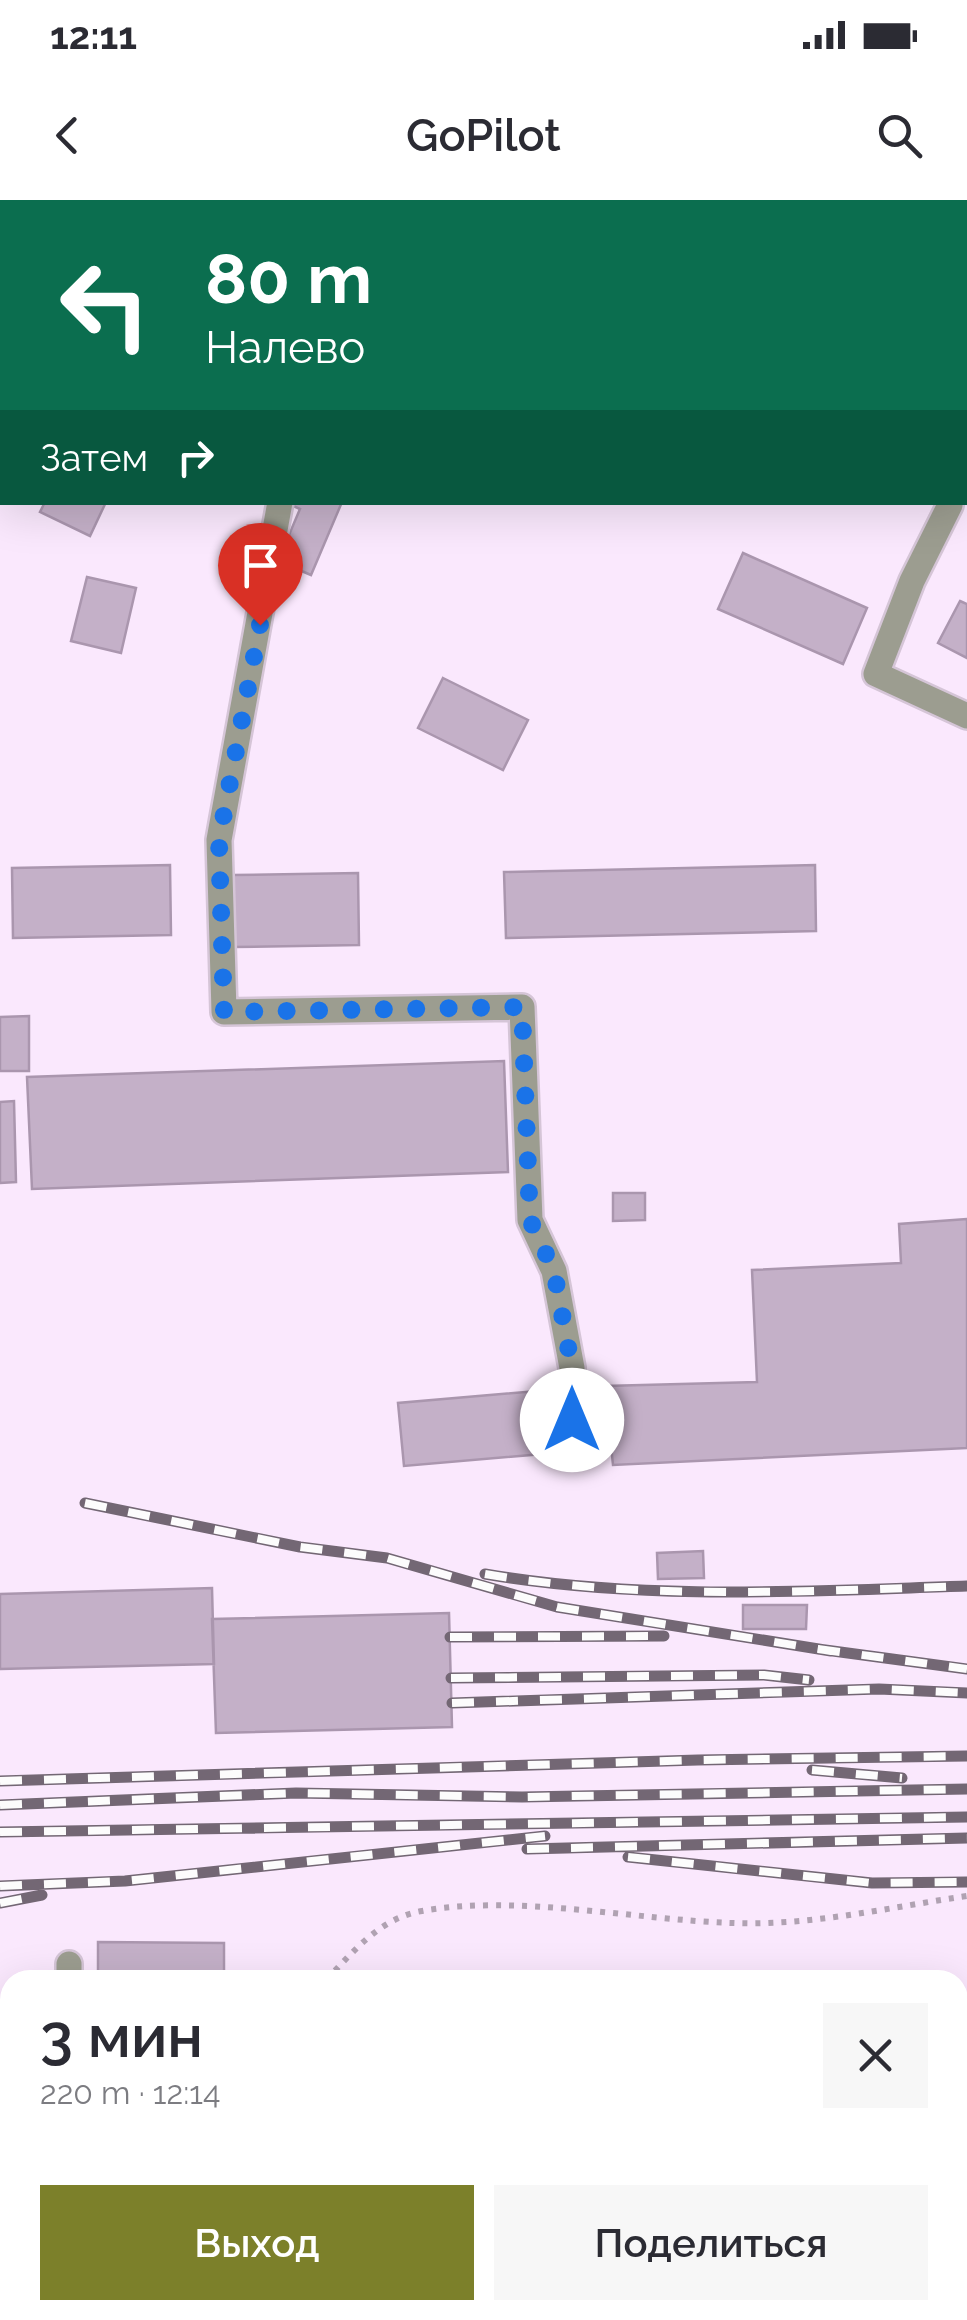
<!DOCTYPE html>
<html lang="ru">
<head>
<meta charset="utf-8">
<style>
  body { margin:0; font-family:Raleway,sans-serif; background:#f7f7f7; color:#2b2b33; height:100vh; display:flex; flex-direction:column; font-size:38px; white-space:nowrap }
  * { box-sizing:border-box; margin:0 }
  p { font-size:32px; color:#7c7c81 }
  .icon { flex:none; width:55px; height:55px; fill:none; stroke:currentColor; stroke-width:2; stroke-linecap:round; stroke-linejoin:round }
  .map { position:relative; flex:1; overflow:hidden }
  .side { position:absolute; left:0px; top:1770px; width:968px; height:350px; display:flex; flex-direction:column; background:#fff; border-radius:30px 30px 0 0; box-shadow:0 10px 40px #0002 }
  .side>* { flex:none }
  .guide { position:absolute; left:0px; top:0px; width:968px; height:305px; box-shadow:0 10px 40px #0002; background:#0b6e4f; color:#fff; overflow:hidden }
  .pin { position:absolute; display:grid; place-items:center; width:85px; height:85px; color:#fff; margin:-102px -42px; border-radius:50% 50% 50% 0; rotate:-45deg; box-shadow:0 0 10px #0007 }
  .pin .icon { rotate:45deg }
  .me { position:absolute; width:110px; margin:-55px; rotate:0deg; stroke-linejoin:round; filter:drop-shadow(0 0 8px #0008) }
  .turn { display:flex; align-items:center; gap:35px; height:210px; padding:0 40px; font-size:45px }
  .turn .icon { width:130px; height:130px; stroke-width:2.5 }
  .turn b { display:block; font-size:70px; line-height:85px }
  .then { display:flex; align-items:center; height:95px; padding:0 40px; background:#0003; gap:20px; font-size:38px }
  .round { display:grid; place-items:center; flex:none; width:105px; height:105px; border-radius:0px; background:#f7f7f7 }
  .summary { display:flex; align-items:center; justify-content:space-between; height:170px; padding:0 40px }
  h1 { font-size:60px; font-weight:600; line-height:75px }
  .cta { display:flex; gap:20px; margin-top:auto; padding:20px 40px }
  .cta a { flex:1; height:115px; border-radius:0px; background:#7c802a; color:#fff; font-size:40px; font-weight:600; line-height:115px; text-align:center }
  .cta a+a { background:#f7f7f7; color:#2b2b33 }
  .status { display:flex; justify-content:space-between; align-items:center; height:70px; padding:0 50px; background:#fff; direction:ltr }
  .status svg { height:28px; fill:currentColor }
  header { display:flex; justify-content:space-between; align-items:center; height:130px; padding:0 40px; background:#fff; font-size:45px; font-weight:600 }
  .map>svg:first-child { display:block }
  .building { fill:#c4b0c8; stroke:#aa96ae; stroke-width:2.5 }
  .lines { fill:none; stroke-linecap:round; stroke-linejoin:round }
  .minor-casing { stroke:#d5c5d7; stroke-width:30 }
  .path { stroke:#b0a2b2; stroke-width:6; stroke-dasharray:5 8; stroke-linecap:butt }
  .minor { stroke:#9c9d90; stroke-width:25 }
  .rail-casing { stroke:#736774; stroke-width:11 }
  .rail { stroke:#fcfcfc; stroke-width:8; stroke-dasharray:22; stroke-linecap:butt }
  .route { stroke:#1a73e8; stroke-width:18; stroke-dasharray:0 32.4 }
</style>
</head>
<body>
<div class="status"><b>12:11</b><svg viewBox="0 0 49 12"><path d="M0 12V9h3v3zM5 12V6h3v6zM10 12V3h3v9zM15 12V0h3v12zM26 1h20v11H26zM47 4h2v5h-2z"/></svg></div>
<header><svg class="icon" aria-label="back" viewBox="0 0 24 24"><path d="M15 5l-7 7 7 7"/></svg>GoPilot<svg class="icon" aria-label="search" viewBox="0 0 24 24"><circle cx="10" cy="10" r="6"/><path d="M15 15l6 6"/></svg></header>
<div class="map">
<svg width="967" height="2120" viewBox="0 0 967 2120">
  <rect width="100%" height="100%" fill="#fae8fd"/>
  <path class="building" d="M45,302h61l-16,34 -50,-24z
    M284,302h58l-31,73 -33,-14 22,-52z
    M743,353l124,55 -24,56 -125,-55z
    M87,377l49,11 -15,65 -50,-12z
    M960,401l7,3v54l-29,-15z
    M443,478l85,42 -25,50 -85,-42z
    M170,665l1,70 -158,3 -1,-70z
    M815,665l1,66 -310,7 -2,-66z
    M358,673l1,72 -125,2 -1,-72z
    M29,816v55h-29v-54z
    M504,861l4,111 -476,17 -5,-112z
    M14,901l2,81 -16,1v-81z
    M613,993h32v27l-32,1z
    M967,1019v229l-354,17 -8,-79 152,-4 -5,-112 149,-7 -2,-39z
    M548,1190l6,63 -150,13 -6,-63z
    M703,1351l1,27 -46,1 -1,-26z
    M212,1388l2,76 -214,5v-75z
    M743,1405h64l-1,24h-63z
    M449,1413l3,114 -236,6 -4,-114z
    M98,1742l126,1v37h-126z"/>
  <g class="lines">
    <g class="minor-casing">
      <path id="minor" d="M739,0l1,2
        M965,171l2,1
        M0,274l2,-2
        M280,302l-61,338 5,172 298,-5 8,213 24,51 18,97v52
        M950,305l-38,76 -36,93 91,42
        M69,1780v-16
        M958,2029h9
        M52,2120v-10
        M338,2120l1,-10"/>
    </g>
    <path class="path" d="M427,0l5,2
      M632,2l4,-2
      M326,1780c28,-29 54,-62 96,-69 94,-17 215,9 311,12 78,3 158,-16 234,-27
      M298,2110l1,10"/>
    <use href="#minor" class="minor"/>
    <g class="rail-casing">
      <path id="rail" d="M85,1303l215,44 87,11 170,49 274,44
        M485,1374c159,27 322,17 482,12
        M450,1437l214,-1
        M818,1449l149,20
        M451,1478l313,-3 45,5
        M452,1503l427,-14 88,4
        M812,1570l90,8
        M0,1581l698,-21 269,-4
        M0,1605l296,-12 226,4 445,-8
        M0,1632l967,-15
        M527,1649l440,-11
        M628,1657l244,26 95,-1
        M0,1686l125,-5 420,-45
        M0,1703l42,-8
        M958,1876h9"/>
    </g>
    <use href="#rail" class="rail"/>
  </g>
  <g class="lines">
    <path class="route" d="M260,425l-41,215 5,172 298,-5 8,213 24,51 18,97v52"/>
  </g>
</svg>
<div class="pin" style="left:260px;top:425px;background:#d93025"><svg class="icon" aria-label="arrive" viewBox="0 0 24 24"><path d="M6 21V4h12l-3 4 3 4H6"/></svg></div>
<svg class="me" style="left:572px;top:1220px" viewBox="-20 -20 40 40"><circle r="19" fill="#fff"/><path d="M0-13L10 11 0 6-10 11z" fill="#1a73e8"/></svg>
<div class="guide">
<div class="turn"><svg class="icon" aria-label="left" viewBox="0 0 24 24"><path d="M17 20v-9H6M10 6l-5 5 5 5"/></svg><div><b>80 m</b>Налево</div></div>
<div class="then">Затем<svg class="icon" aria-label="right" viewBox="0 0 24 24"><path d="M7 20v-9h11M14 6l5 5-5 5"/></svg></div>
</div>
<section class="side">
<div class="summary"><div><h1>3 мин</h1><p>220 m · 12:14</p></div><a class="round"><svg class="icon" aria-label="close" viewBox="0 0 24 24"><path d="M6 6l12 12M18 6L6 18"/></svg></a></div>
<div class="cta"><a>Выход</a><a>Поделиться</a></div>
</section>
</div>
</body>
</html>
